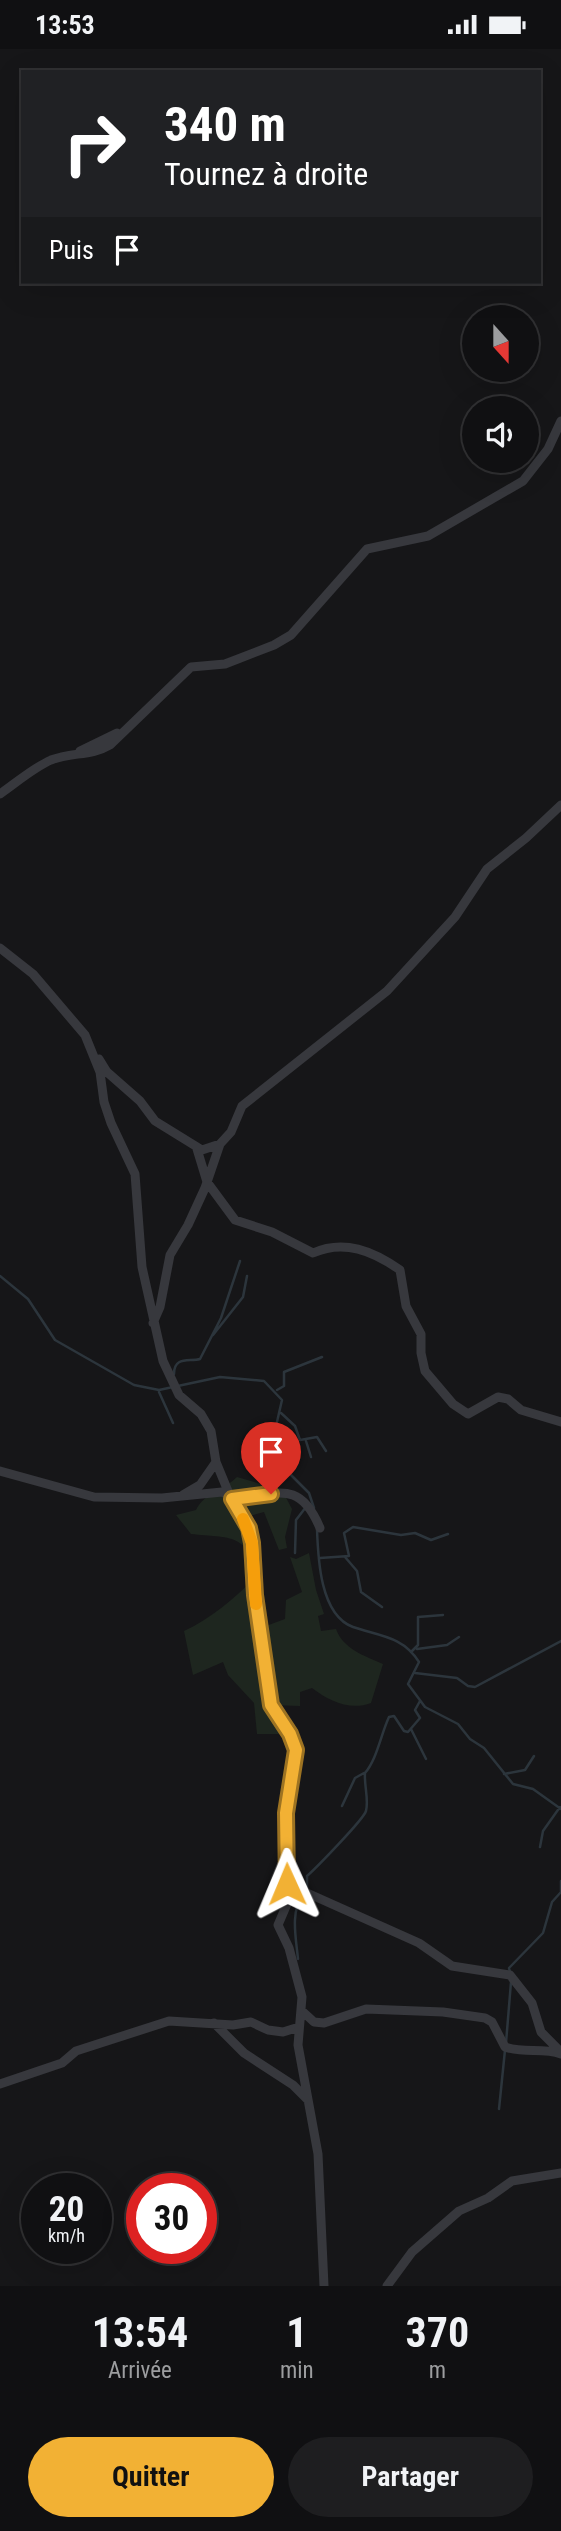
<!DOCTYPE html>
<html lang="fr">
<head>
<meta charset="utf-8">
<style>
  body { margin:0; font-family:"Roboto Condensed",sans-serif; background:#1e1e20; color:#f1f3f6; height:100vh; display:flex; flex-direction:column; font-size:26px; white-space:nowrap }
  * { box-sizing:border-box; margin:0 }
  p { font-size:23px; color:#9c9d9f }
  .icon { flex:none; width:38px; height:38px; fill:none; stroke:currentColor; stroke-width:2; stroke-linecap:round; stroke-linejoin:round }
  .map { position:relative; height:2237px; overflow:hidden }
  .sheet { display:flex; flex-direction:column; background:#101012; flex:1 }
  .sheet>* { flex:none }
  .guide { position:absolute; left:21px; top:21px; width:520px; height:214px; border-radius:0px; box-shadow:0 7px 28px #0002,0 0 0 2px #303032; background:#202124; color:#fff; overflow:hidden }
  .needle { width:46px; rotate:159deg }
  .controls { position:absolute; left:462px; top:256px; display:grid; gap:14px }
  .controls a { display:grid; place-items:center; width:77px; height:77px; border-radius:50%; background:#101012; box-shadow:0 7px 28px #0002,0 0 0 2px #303032; font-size:35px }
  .speed { position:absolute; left:21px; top:2124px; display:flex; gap:14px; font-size:35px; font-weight:700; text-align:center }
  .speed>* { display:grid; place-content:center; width:91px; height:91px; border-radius:50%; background:#101012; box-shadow:0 7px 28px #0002,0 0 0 2px #303032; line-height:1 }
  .speed small { font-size:18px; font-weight:400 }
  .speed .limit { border:10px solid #d22; background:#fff; color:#111 }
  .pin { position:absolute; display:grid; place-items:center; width:60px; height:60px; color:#fff; margin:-72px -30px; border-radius:50% 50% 50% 0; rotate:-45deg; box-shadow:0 0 7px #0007 }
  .pin .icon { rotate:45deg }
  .me { position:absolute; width:77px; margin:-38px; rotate:359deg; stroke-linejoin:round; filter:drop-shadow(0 0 5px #0008) }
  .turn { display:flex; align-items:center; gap:24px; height:147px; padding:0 28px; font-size:32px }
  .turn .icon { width:91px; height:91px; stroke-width:2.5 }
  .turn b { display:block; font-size:49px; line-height:60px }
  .then { display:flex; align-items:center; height:66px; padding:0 28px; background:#0003; gap:14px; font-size:26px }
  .eta { display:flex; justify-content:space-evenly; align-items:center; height:119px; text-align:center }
  .eta b { font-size:42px; font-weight:700; line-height:49px }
  .button { display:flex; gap:14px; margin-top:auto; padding:14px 28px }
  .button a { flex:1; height:80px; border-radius:42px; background:#f2b134; color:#111; font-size:28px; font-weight:700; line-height:80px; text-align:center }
  .button a+a { background:#1e1e20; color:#f1f3f6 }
  .status { display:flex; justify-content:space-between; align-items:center; height:49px; padding:0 35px; background:#101012; direction:ltr }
  .status svg { height:19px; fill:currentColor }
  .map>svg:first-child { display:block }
  .green { fill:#1e261f }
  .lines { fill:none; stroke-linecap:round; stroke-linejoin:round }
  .stream { stroke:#2c353c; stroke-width:2.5 }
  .minor { stroke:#37383d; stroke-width:9 }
  .route-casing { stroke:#9d7322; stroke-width:18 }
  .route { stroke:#f2b134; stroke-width:12 }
  .slow { stroke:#f59e0b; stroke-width:12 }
</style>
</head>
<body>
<div class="status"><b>13:53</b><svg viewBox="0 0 49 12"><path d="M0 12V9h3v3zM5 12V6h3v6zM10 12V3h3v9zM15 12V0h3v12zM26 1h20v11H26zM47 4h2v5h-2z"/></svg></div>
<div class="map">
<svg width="561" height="2237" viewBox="0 0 561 2237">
  <rect width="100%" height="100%" fill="#161618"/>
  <path class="green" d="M237,1428l45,13 10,19 -7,28 2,11 -8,2 -15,-38 -21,6 13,31 10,77 19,-7 1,-19 16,-8 -12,-35 6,2 13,-6 7,37 8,24 -6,2 3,15 15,-2c7,20 29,27 47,35l-12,39c-21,8 -42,-2 -59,-15l-12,4v14l-28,-1 18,29h-33l-3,-31 -26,-28 -5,-13 -30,13 -9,-44c28,-13 48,-31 70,-52 -2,-46 -25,-41 -63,-45l-15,-19 20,-5c8,-17 28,-20 41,-33z"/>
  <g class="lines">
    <path class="stream" d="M0,1227l28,23 27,41 79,45 25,5 61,-13 44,4 18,19 -11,48 1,8 37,37 5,15
      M213,1286l30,-38 4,-21
      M174,1325c0,-18 15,-12 26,-15l21,-41 19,-57
      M277,1341l7,-4v-14l38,-15
      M159,1343l14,31
      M281,1364l14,13 5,14 17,-3 9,14
      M306,1392l5,16
      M317,1480c1,29 3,86 36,98 26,9 50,9 66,35l-11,22 17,23 33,17 12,15 14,9 29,36 20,5 28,20
      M295,1504l1,-33 10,-13
      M345,1508l12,14 4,21 21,15
      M320,1509l29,-2 -5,-23 9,-6 48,8 14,-2 16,7 17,-6
      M417,1600l30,-4 12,-8
      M412,1602l6,-6v-28l25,-2
      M415,1624l42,5 11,8 7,1 86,-46
      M411,1680l15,30
      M504,1725l21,-4 9,-14
      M342,1757l13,-28 9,-5
      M540,1798l3,-16 17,-24
      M307,1840v-13c9,-8 56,-56 59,-65 3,-12 -2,-25 -1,-38 12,-14 16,-39 24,-56l5,-1 10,15 4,1 12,-14 -5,-8 5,-9
      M298,1910c-2,-21 -8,-47 5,-65
      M510,1923l-1,-4 34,-35 9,-31 9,-10v-11
      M506,1994l5,-61
      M499,2060l6,-59"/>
    <path class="minor" d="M80,702l37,-18
      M0,745c16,-11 33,-26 51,-34 20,-8 41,-4 59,-15l81,-78 34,-3 49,-19 17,-10 76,-86 61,-13 95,-55 25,-32 13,-28
      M0,899l33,26 52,61 15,37 4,30 7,21 24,51 7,93 21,94 16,34 22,19 10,17 5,31 14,34
      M99,1010l8,13 33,29 15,20 47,29 18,-6
      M197,1100l10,33 28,38 37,12 41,21c31,-14 60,-2 87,17l6,36 15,28v19l4,18 28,33 15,10 30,-17 10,2 13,11 40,12
      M153,1274l7,-16 10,-52 18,-30 17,-37 15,-44 11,-12 11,-26 145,-115 68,-74 32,-48 39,-31 35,-33
      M0,1422l94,26 68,1 60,-6 8,4 19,32 16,151 6,26 19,29 6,16 -10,63 1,91 -9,21 11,23 13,49 -4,48 20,109 6,132
      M183,1446l17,-10 16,-23
      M232,1450c45,-4 67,-21 88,29
      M287,1835l132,59 33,23 58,9 22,28 9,29 20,20
      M302,1962l12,11 10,1 42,-14 77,3 42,6 7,4 13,25c19,7 38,0 56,7
      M214,1974l30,30 49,32 15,15
      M0,2035l62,-21 14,-12 93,-30 64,4 18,-3 17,8 15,2 16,-5
      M387,2237l25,-34 47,-41 29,-13 24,-17 49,-8"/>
  </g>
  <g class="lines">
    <g class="route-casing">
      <path id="route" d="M271,1445l-39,5 17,29 3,15 3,52 16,110 19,29 6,16 -10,63 1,71"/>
    </g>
    <use href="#route" class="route"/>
    <path class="slow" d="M243,1470l9,24 4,61"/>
  </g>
</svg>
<div class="controls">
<a><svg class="needle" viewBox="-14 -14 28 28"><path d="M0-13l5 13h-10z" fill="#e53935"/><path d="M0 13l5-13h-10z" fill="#9c9d9f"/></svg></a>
<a><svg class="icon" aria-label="sound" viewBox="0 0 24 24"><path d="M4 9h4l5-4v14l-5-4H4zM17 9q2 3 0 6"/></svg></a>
</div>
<div class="speed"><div>20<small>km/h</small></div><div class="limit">30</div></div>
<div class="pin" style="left:271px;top:1445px;background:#d93025"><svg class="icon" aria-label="arrive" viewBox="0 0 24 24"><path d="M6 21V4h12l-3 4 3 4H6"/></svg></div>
<svg class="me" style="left:287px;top:1835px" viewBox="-20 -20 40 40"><path d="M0-17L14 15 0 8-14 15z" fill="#f2b134" stroke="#fff" stroke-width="4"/></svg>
<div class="guide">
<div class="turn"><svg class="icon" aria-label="right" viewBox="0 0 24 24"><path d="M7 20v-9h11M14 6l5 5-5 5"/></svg><div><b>340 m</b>Tournez à droite</div></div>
<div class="then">Puis<svg class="icon" aria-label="arrive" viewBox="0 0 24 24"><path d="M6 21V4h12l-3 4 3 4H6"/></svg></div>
</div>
</div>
<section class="sheet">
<div class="eta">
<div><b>13:54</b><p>Arrivée</p></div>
<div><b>1</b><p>min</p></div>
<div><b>370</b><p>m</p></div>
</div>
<div class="button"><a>Quitter</a><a>Partager</a></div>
</section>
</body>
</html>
